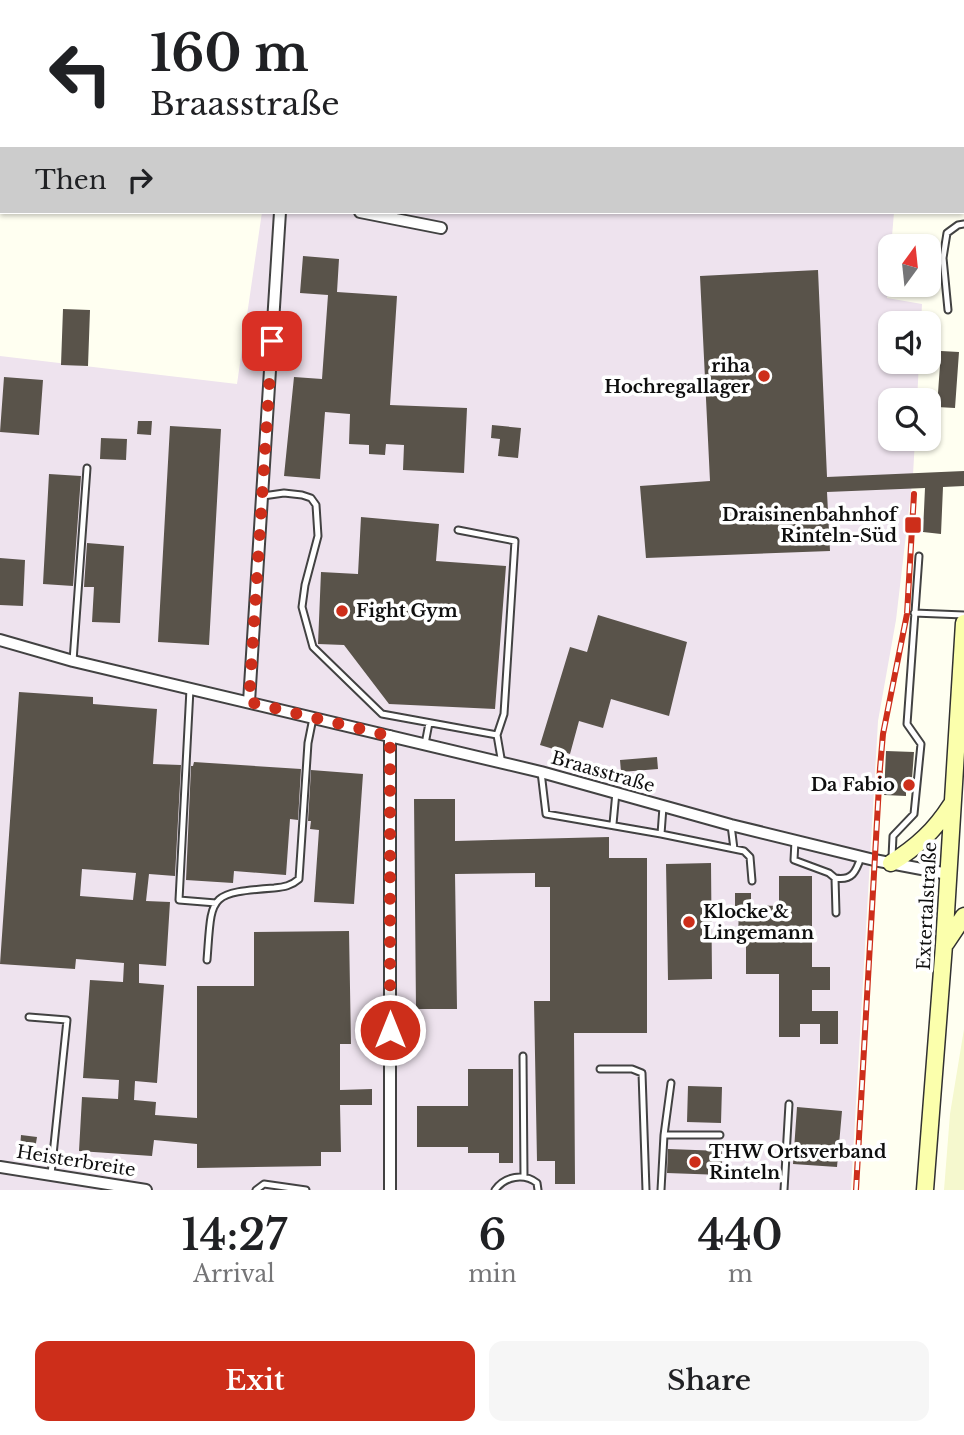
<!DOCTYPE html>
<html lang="en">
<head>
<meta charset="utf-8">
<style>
  body { margin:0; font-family:"Libre Baskerville",serif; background:#f6f6f6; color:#202124; height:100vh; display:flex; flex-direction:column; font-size:26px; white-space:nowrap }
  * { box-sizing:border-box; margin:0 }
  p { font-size:23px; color:#757577 }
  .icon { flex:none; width:38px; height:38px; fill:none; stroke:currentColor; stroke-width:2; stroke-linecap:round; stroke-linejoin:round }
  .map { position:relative; height:1190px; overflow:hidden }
  .drawer { display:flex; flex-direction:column; background:#fff; flex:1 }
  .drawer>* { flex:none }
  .guide { position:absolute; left:0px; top:0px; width:964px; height:214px; box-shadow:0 2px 5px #0004; background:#fff; color:#202124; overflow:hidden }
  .needle { width:46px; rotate:15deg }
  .buttons { position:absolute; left:878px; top:234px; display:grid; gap:14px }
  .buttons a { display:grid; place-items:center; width:63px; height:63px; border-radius:14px; background:#fff; box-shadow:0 2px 5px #0004; font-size:35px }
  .pin { position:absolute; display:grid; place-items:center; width:60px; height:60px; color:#fff; margin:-30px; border-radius:14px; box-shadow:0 4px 10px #0006 }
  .me { position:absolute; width:77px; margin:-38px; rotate:0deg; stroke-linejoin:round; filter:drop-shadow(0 0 5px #0008) }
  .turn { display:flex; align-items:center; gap:24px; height:147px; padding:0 35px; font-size:32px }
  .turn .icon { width:91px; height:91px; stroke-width:2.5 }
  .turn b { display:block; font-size:49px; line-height:60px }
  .then { display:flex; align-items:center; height:66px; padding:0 35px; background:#0003; gap:14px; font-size:26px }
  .eta { display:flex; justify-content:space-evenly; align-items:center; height:119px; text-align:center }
  .eta b { font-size:42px; font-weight:600; line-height:49px }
  .button { display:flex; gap:14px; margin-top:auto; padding:14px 35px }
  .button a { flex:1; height:80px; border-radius:14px; background:#cd2e1a; color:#fff; font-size:28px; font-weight:600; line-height:80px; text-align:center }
  .button a+a { background:#f6f6f6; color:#202124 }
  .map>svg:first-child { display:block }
  .industrial { fill:#eee3ee }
  .farmland { fill:#f5f8ce }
  .forest { fill:#aae094 }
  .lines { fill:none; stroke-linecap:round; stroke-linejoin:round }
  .stream { stroke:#317bd9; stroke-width:3.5 }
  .building { fill:#59534a; fill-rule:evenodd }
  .lane-casing { stroke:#424242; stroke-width:9 }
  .street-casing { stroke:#424242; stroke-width:14 }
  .secondary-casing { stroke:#313131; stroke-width:19 }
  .primary-casing { stroke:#202020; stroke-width:21 }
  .lane { stroke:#fff; stroke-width:5 }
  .street { stroke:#fff; stroke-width:10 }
  .secondary { stroke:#fbffac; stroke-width:16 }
  .primary { stroke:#fff261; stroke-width:18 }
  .rail-casing { stroke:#cd2e1a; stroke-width:6 }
  .rail { stroke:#fff; stroke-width:3.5; stroke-dasharray:10; stroke-linecap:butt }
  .route { stroke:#cd2e1a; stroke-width:12; stroke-dasharray:0 21.6 }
  .poi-dot { fill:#cd2e1a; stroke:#fff; stroke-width:2.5 }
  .labels { text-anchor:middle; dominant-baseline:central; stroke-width:7; stroke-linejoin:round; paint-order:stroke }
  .poi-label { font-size:18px; font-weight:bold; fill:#0f0f0f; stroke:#fff; text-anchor:end }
  .street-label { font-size:18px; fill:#0f0f0f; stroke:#fff }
</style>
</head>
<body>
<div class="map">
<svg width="964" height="1190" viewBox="0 0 964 1190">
  <rect width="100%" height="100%" fill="#fffff1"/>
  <path class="industrial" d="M262,212h632l-7,86 35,6 -1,20h-30v38h28l-2,39h-26v38h24l-2,36 -17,145 -18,101 -27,469h-851v-834l237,28z"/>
  <path class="farmland" d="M417,0h501l-501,2z
    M964,1029v161h-20l6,-76z"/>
  <path class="forest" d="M213,0h204l-196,2z"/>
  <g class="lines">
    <path class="stream" d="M605,2l2,-2"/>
  </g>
  <path class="building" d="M303,256l36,3 -2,33 60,4 -7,109 77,3 -3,65 -61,-3 1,-25 -18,-1 -1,11 -16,-1v-9l-20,-1 1,-30 -25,-2 -5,67 -36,-3 10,-99 28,2 6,-84 -28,-2z
    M818,270l9,207 137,-6v15l-21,1 -2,47 -18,-2 2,-44 -98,4 3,59 -184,7 -6,-72 70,-5 -10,-205z
    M63,309l27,1 -2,56 -27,-1z
    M941,351l18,1 -4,56 -18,-1z
    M4,377l39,3 -4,55 -39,-3z
    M138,421h14l-1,14 -14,-1z
    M492,425l29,3 -3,30 -20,-2 2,-17 -9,-1z
    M170,426l51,3 -12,216 -51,-3z
    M101,438l26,1 -1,21 -26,-1z
    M49,474l32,2 -8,110 -30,-2z
    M361,517l78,7 -3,37 70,5 -11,143 -106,-5 -45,-59 -26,-1 3,-72 37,2z
    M87,543l37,3 -4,77 -28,-1 2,-35h-10z
    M0,558l25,2 -2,46 -23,-1z
    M598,615l89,27 -18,74 -58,-17 -8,29 -24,-7 -9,33 -30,-9 30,-98 17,5z
    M19,692l74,5v7l64,5 -4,55 28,1 -6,111 -26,-2 -3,27 24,1 -4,64 -27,-2v19l25,2 -7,98 -22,-2 -1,19 22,2 -1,13 42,3v-132h57v-54l95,-1 2,113h-11v46l32,-1v16h-32l1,47h-20v14l-124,2v-24l-43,-4 -2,16 -73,-5 3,-54 36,2 1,-19 -36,-2 7,-98 33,2 1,-19 -48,-4 -1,10 -75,-5zM82,869l54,4 -3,27 -53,-4z
    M886,751l28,1 -3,40h-5v4l-22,-1z
    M657,757l1,12 -37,3 -1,-12z
    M194,762l107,7 -3,51 -8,-1 -4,56 -52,-4 -1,12 -47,-3 5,-114h2z
    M311,770l52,4 -9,130 -40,-2 5,-72 -9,-1 1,-8h-3z
    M414,799h41v42l154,-4v21h38v175h-73l1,151h-20v-23h-18l-3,-160h16v-114h-15v-14l-80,1 2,135h-41z
    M711,863l1,116 -44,1 -2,-116z
    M779,876h33v91h18v23h-18v21h26v33h-18v-20h-20v13h-21v-63h-33v-35h-8l1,-33h-4v-13h16v12l28,1z
    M468,1069h45v94h-14v-10h-31v-6h-51v-41h51z
    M688,1086l34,1 -1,36 -34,-1z
    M797,1107l45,4 -5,56 -44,-3z
    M21,1135l16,2 -2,12 -15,-1z
    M668,1149l54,2v24l-55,-2z"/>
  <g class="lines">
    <g class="lane-casing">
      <path id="lane" d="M0,169h2
        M948,310l-5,-52 4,-25 11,-8 6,-1
        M263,496l21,-3 18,2 9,3 5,7 2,31 -13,49 -3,22 11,40 69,67 115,21 5,29
        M458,530l57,11 -11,173 -7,21
        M914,613l50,2
        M73,661l14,-193
        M190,689l-11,211 37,3
        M425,744l4,-21
        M541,772l5,42 115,20 2,-27
        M613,824l3,-32
        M731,825l3,24
        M661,834l83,17 6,6 2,24
        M795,841l-1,19 35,13 6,5 1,35
        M892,857l1,-21 21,-22 7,-70 -14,-20 12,-168
        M835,878c17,3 21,-6 26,-21
        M207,960c5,-65 0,-67 67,-72 10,-1 17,-2 25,-9l9,-136 5,-25
        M29,1017l38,3 -16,154
        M523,1056l1,121
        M600,1069h32l10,4 4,117
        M664,1135h56
        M256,1190l8,-6 42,6
        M495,1190c10,-14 29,-17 42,-7l1,7
        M661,1190l3,-55 7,-52
        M784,1190l5,-86"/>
    </g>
    <g class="street-casing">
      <path id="street" d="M360,212l81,16
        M0,640l73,21 468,111 190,53 143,35 74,14
        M249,702l31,-490
        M0,1167l146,23
        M390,1190v-454"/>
    </g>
    <g class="secondary-casing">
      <path id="secondary" d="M891,863c26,-16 44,-33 60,-58
        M946,943l18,-27
        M925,1190l19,-245 20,-322"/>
    </g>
    <g class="primary-casing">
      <path id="primary" d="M130,0l7,2
        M962,45h2"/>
    </g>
    <use href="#lane" class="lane"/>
    <use href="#street" class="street"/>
    <use href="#secondary" class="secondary"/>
    <use href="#primary" class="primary"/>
    <g class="rail-casing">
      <path id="rail" d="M856,1190l24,-422 3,-34 24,-120 7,-120"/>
    </g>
    <use href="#rail" class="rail"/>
  </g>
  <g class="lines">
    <path class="route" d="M272,341l-23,361 141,34v294"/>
  </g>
  <g class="poi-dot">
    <circle cx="764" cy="376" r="7"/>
    <rect x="904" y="516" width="18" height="18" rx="3.5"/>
    <circle cx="342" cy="611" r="7"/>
    <circle cx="909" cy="785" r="7"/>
    <circle cx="689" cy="922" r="7"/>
    <circle cx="695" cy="1162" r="7"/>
  </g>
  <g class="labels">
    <g class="poi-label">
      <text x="750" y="366">riha<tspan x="750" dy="21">Hochregallager</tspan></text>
      <text x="897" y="515">Draisinenbahnhof<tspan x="897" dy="21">Rinteln-Süd</tspan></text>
      <text x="356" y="611" text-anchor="start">Fight Gym</text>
      <text x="895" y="785">Da Fabio</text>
      <text x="703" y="912" text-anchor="start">Klocke &amp;<tspan x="703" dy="21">Lingemann</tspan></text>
      <text x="709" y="1152" text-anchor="start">THW Ortsverband<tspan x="709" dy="21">Rinteln</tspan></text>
    </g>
    <g class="street-label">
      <text transform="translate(603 772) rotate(16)">Braasstraße</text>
      <text transform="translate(927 906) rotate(-87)">Extertalstraße</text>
      <text transform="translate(76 1161) rotate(9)">Heisterbreite</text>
    </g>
  </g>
</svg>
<div class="buttons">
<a><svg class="needle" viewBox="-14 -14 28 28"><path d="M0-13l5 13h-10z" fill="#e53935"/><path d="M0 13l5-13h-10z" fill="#757577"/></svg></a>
<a><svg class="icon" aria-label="sound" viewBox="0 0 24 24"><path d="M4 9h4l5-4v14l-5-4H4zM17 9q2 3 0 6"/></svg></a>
<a><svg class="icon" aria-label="search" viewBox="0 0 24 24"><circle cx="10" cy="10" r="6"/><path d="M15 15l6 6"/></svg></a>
</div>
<div class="pin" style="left:272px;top:341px;background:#d93025"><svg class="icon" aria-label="arrive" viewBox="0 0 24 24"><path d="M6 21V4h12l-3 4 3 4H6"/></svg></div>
<svg class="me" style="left:390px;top:1030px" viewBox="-20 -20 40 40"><circle r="17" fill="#cd2e1a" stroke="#fff" stroke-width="3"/><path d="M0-11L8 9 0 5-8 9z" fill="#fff"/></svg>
<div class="guide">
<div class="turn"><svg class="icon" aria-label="left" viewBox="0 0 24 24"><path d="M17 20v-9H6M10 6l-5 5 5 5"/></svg><div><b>160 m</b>Braasstraße</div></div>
<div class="then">Then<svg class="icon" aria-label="right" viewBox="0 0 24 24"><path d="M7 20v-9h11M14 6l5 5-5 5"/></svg></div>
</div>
</div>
<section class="drawer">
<div class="eta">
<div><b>14:27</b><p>Arrival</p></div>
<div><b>6</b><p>min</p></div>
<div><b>440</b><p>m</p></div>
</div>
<div class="button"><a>Exit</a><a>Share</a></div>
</section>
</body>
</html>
